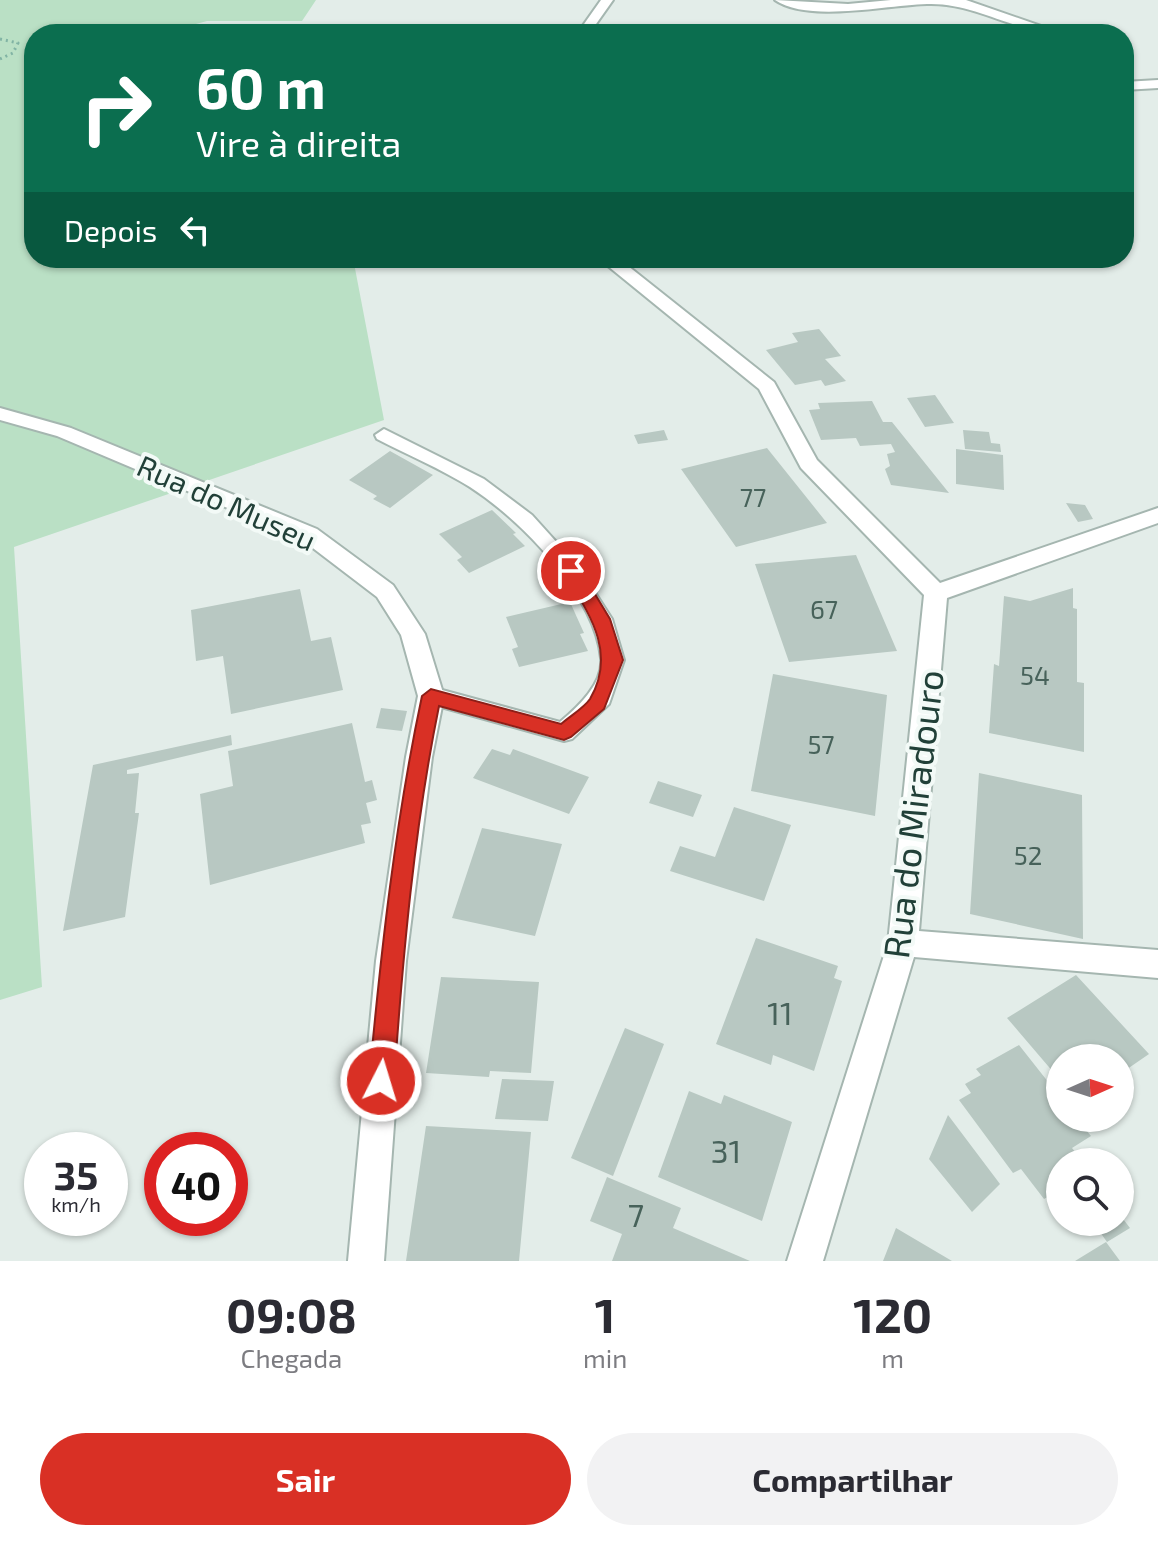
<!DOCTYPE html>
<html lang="pt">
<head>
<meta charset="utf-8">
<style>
  body { margin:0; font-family:"Exo 2",sans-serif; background:#f2f2f3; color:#2b2b33; height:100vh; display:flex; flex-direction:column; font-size:30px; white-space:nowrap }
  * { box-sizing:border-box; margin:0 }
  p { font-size:26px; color:#7c7c81 }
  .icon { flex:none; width:44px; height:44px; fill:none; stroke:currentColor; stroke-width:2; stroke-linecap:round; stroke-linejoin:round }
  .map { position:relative; height:1261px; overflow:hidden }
  .side { display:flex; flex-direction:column; background:#fff; flex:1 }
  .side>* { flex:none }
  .hud { position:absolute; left:24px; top:24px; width:1110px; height:244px; border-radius:32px; box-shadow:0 2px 6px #0004; background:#0b6e4f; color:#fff; overflow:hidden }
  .needle { width:52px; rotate:87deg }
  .controls { position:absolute; left:1046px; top:1044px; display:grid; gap:16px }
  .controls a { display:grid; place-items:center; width:88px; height:88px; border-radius:50%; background:#fff; box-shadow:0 2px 6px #0004; font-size:40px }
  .speed { position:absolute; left:24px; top:1132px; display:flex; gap:16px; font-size:40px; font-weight:700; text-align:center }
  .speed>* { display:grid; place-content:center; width:104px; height:104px; border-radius:50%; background:#fff; box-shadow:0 2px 6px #0004; line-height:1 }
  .speed small { font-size:20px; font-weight:400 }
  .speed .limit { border:12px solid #d22; background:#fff; color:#111 }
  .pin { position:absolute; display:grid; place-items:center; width:68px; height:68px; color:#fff; margin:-34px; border:4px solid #fff; border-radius:50%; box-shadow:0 2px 8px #0007 }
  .me { position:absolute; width:88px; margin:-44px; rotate:5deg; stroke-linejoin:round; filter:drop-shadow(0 0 6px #0008) }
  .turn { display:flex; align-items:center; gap:28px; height:168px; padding:0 40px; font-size:36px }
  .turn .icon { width:104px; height:104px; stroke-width:2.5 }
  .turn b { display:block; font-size:56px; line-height:68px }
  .then { display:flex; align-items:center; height:76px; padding:0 40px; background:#0003; gap:16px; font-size:30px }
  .eta { display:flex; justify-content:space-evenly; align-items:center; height:136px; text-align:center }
  .eta b { font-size:48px; font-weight:700; line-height:56px }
  .button { display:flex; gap:16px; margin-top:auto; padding:16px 40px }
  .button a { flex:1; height:92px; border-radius:48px; background:#d93025; color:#fff; font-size:32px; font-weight:700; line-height:92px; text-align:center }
  .button a+a { background:#f2f2f3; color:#2b2b33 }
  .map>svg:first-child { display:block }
  .green { fill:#bae0c5 }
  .building { fill:#b8c8c2 }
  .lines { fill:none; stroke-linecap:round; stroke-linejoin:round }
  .service-casing { stroke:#a5b6b0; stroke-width:4 }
  .minor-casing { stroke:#a5b6b0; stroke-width:4 }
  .tertiary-casing { stroke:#a5b6b0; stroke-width:4 }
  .path { stroke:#81b3a4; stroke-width:3; stroke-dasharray:2 4; stroke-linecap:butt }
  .service { fill:#fff; fill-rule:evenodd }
  .minor { fill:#fff; fill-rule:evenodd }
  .tertiary { fill:#fff; fill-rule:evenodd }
  .route { fill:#d93025; stroke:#8d1f18; stroke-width:2 }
  .labels { text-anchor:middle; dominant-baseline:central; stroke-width:8; stroke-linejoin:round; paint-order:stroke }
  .number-label { font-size:26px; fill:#47625a }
  .street-label { font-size:30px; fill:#214038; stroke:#f3faf7 }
  .near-number-label { font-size:32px; fill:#47625a }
  .near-street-label { font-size:36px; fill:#214038; stroke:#f3faf7 }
</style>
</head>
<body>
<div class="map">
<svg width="1158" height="1261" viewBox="0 0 1158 1261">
  <rect width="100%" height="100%" fill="#e3ede9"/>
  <path class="green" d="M0,0h316l-14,21h-95l-48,13h-125v224h319l31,162 -370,127 28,440 -42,13z"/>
  <path class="building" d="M819,329l22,27 -16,3 21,22 -21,5 -4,-6 -26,5 -29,-35 32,-8 -6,-9z
    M935,395l19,28 -29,4 -18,-29z
    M872,401l11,21h9l57,71 -58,-8 -6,-16 5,-3 -3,-12 8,-2 -4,-8 -31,2 -4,-8 -35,2 -12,-30 11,-1 -2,-6z
    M664,430l4,10 -30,4 -4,-9z
    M963,430l26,2 2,11 9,1 1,8 -36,-3z
    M767,448l60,75 -91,24 -55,-78z
    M956,449l47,6 1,35 -48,-6z
    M390,451l43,24 -43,33 -17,-9 4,-3 -28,-16z
    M1066,503l19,2 8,14 -15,3z
    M492,510l24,23 -3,1 12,12 -56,27 -12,-13 5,-3 -23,-23z
    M856,555l41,96 -108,11 -34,-98z
    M1073,588v20l4,1v73l7,1v69l-95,-19 5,-69 5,2 5,-70 26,5z
    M300,589l11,52 20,-4 12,53 -112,24 -8,-58 -27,5 -5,-51z
    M570,602l14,31 -4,1 8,17 -69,16 -7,-18 6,-2 -12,-30z
    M773,674l114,21 -12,121 -124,-25z
    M381,708l26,3 -5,20 -26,-3z
    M352,723l13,59 7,-2 5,20 -11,3 5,20 -10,2 4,18 -155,42 -10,-91 33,-8 -5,-35z
    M231,735l1,10 -105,25v4l12,-1 -4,40h4l-14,104 -62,14 30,-166z
    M492,749l18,6 3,-6 76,28 -20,37 -96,-36z
    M979,773l103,22 1,144 -113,-25z
    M658,781l44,14 -9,22 -44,-14z
    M734,807l57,18 -27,76 -94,-30 10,-25 35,11z
    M482,828l80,16 -27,92 -83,-18z
    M756,938l82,28 -4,12 8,3 -28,90 -41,-16 -2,10 -55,-21z
    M1076,975l73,79 -29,20v-16h-60v22l-53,-62z
    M441,977l98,5 -8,91 -41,-2 -1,6 -63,-4z
    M625,1028l39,16 -51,132 -42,-18z
    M1019,1045l41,52v21h16l15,18 -19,12 11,14h-23v28l-16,9 -23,-30 -8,4 -54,-73 12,-7 -6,-9 16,-9 -5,-6z
    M502,1079l52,2 -6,40 -53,-2z
    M689,1091l32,13 3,-9 68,27 -30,99 -104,-44z
    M948,1115l52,69 -28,28 -43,-53z
    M426,1126l105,6 -12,129h-113z
    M607,1177l74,31 -8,20 77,33h-138l10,-27 -32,-13z
    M1120,1215l10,13 -23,14 -14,-20h27z
    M896,1228l56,33h-69z
    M1106,1242l14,19h-45z"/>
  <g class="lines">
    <g class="service-casing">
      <path id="service" d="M384,429l100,50 48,36 46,51 34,53 12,41 -15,44 -37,35 -8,2 -141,-39 -4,-6 4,-6 8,-3 129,35c18,-15 44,-39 41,-64 -6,-63 -81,-139 -131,-171 -29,-18 -62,-32 -93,-48l-2,-4z"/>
    </g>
    <g class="minor-casing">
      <path id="minor" d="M601,0h12l-24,34h-12z
        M775,0l73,4 43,-4h75l98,34c-47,0 -89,-32 -137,-30 -40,1 -119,19 -152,-4z
        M1158,80v8l-34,2v-8z
        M598,258h20l156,124 43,78 123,123 218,-75v15l-211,75 -28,333 239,19v28l-244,-21 -91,304h-36l101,-318 36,-348 -123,-127 -42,-79z"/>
    </g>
    <g class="tertiary-casing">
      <path id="tertiary" d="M0,408l71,20 246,101 76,56 32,49 19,62 -12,61 -26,204 -22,300h-36l28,-300 30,-204 12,-61 -17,-61 -24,-38 -76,-58 -244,-103 -57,-16z"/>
    </g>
    <path class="path" d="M0,39l18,4 -5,10 -13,6"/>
    <use href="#service" class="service"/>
    <use href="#minor" class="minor"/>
    <use href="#tertiary" class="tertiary"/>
  </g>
  <path class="route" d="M571,565l7,1 32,53 13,41 -19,49 -33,28 -7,3 -125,-34c-25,123 -36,249 -45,375l-4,8 -9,4 -8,-4 -4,-8c12,-129 26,-258 53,-385l9,-7 130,35c9,-8 23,-16 29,-25 28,-48 -3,-88 -27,-128z"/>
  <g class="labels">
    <g class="number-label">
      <text x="753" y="496">77</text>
      <text x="824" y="608">67</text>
      <text x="1035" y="674">54</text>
      <text x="821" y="743">57</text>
      <text x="1028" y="854">52</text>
    </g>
    <g class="street-label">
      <text transform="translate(227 502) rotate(24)">Rua do Museu</text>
    </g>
    <g class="near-number-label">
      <text x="780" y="1012">11</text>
      <text x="726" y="1150">31</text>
      <text x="636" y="1214">7</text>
    </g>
    <g class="near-street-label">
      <text transform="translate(912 814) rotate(-83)">Rua do Miradouro</text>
    </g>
  </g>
</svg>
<div class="controls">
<a><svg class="needle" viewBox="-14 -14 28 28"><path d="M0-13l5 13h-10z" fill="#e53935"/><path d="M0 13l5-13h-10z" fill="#7c7c81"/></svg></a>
<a><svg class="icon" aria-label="search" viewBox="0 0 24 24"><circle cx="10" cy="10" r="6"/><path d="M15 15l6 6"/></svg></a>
</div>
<div class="speed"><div>35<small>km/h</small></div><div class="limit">40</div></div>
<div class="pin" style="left:571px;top:571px;background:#d93025"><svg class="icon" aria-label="arrive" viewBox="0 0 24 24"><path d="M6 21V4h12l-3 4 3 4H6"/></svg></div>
<svg class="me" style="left:381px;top:1081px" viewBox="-20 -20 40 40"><circle r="17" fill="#d93025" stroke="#fff" stroke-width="3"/><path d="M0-11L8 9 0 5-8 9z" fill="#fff"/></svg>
<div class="hud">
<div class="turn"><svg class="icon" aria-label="right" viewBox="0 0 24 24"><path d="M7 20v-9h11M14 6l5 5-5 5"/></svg><div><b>60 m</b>Vire à direita</div></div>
<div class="then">Depois<svg class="icon" aria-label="left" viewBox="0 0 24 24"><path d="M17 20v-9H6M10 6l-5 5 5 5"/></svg></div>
</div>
</div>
<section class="side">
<div class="eta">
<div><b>09:08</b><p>Chegada</p></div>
<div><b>1</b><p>min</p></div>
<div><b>120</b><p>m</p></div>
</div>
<div class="button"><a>Sair</a><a>Compartilhar</a></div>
</section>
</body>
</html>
